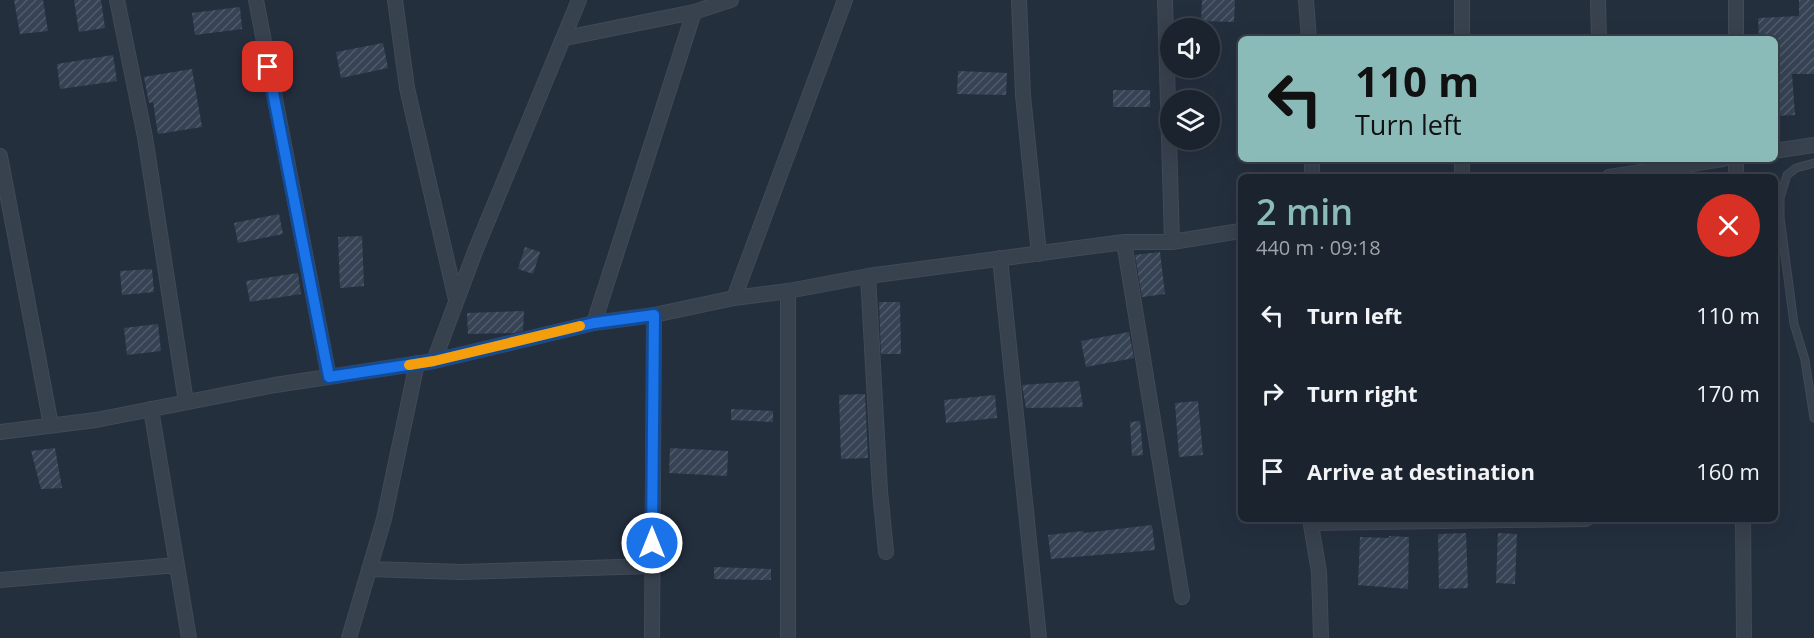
<!DOCTYPE html>
<html lang="en">
<head>
<meta charset="utf-8">
<style>
  body { margin:0; font-family:"Open Sans",sans-serif; background:#242b36; color:#f1f3f6; height:100vh; display:flex; flex-direction:column; font-size:22px; white-space:nowrap }
  * { box-sizing:border-box; margin:0 }
  p { font-size:20px; color:#a0a4aa }
  .icon { flex:none; width:33px; height:33px; fill:none; stroke:currentColor; stroke-width:2; stroke-linecap:round; stroke-linejoin:round }
  .map { position:relative; flex:1; overflow:hidden }
  .drawer { position:absolute; left:1238px; top:174px; width:540px; height:348px; display:flex; flex-direction:column; background:#1b232e; border-radius:9px; box-shadow:0 6px 24px #0002,0 0 0 2px #39404a }
  .drawer>* { flex:none }
  .hud { position:absolute; left:1238px; top:36px; width:540px; height:126px; border-radius:9px; box-shadow:0 6px 24px #0002,0 0 0 2px #39404a; background:#8bbbb9; color:#111; overflow:hidden }
  .fabs { position:absolute; left:1160px; top:18px; display:grid; gap:12px }
  .fabs a { display:grid; place-items:center; width:60px; height:60px; border-radius:50%; background:#1b232e; box-shadow:0 6px 24px #0002,0 0 0 2px #39404a; font-size:30px }
  .pin { position:absolute; display:grid; place-items:center; width:51px; height:51px; color:#fff; margin:-26px; border-radius:12px; box-shadow:0 3px 9px #0006 }
  .me { position:absolute; width:66px; margin:-33px; rotate:0deg; stroke-linejoin:round; filter:drop-shadow(0 0 4px #0008) }
  .turn { display:flex; align-items:center; gap:21px; height:126px; padding:0 18px; font-size:27px }
  .turn .icon { width:78px; height:78px; stroke-width:2.5 }
  .turn b { display:block; font-size:42px; line-height:51px }
  .round { display:grid; place-items:center; flex:none; width:63px; height:63px; border-radius:32px; background:#242b36 }
  .summary { display:flex; align-items:center; justify-content:space-between; height:102px; padding:0 18px }
  h1 { font-size:36px; font-weight:600; line-height:45px; color:#8bbbb9 }
  ul { padding:0; list-style:none }
  li { display:flex; align-items:center; gap:18px; height:78px; padding:0 18px }
  li div { flex:1 }
  li b { display:block; font-size:22px }
  li em { font-style:normal }
  .map>svg:first-child { display:block }
  .building { fill:url(#building-hatch) }
  .lines { fill:none; stroke-linecap:round; stroke-linejoin:round }
  .lane-casing { stroke:#414a57; stroke-width:9 }
  .street-casing { stroke:#414a57; stroke-width:16 }
  .lane { stroke:#38414e; stroke-width:7 }
  .street { stroke:#38414e; stroke-width:14 }
  .route-casing { stroke:#114b97; stroke-width:15 }
  .route { stroke:#1a73e8; stroke-width:10 }
  .slow { stroke:#f59e0b; stroke-width:10 }
</style>
</head>
<body>
<div class="map">
<svg width="1814" height="638" viewBox="0 0 1814 638">
  <defs>
    <pattern id="building-hatch" width="6" height="6" patternUnits="userSpaceOnUse" patternTransform="scale(1.5)"><rect width="6" height="6" fill="#364354"/><path d="M-1 1l2-2M0 6l6-6M5 7l2-2" fill="none" stroke="#515c6b"/></pattern>
  </defs>
  <rect width="100%" height="100%" fill="#242f3e"/>
  <path class="building" d="M14,0h29l5,31 -28,3z
    M74,0h27l4,28 -26,4z
    M1202,0h33l-1,22 -33,-1z
    M1799,0h15v74h-22l3,41 -21,1v-77h-15l-1,-21 41,-2z
    M240,7l2,22 -47,6 -3,-22z
    M383,43l5,25 -47,10 -5,-26z
    M113,55l4,26 -57,8 -3,-25z
    M192,69l10,58 -44,7 -5,-32 -4,1 -5,-26z
    M958,71l49,2 -1,22 -49,-1z
    M1113,90h37v17h-37z
    M279,214l4,20 -45,9 -4,-20z
    M362,236l2,50 -24,2 -2,-51z
    M525,247l15,5 -7,22 -15,-5z
    M1160,252l5,42 -23,3 -7,-42z
    M152,269l2,23 -32,3 -2,-24z
    M298,273l3,21 -51,8 -4,-21z
    M879,302h21l1,52h-20z
    M524,311l-1,20 -9,2 -46,1 -1,-21z
    M158,324l3,27 -34,4 -3,-27z
    M1129,332l5,26 -48,9 -5,-26z
    M1079,381l4,26 -57,1 -4,-23z
    M865,394l3,64 -27,1 -2,-64z
    M995,395l2,23 -51,5 -2,-23z
    M1198,401l5,54 -24,2 -4,-54z
    M731,409l42,2v11l-42,-2z
    M1140,421l3,34 -11,1 -2,-34z
    M55,448l7,40 -21,1 -10,-38z
    M670,448l58,3 -1,25 -58,-3z
    M1152,525l3,25 -104,9 -3,-24 35,-4 1,2z
    M1466,533l2,55 -29,1 -1,-55z
    M1498,533l19,1 -2,50 -19,-1z
    M1389,536l20,1 -1,52 -50,-4 2,-48 29,1z
    M714,567l57,2v11l-57,-1z"/>
  <g class="lines">
    <g class="lane-casing">
      <path id="lane" d="M1814,163l-18,5 -9,7 -7,23v19l14,107 11,36 9,58"/>
    </g>
    <g class="street-casing">
      <path id="street" d="M117,0l28,137 41,265
        M256,0l73,377
        M395,0l12,88 49,212
        M1019,0l4,95 16,159
        M1165,0l7,242
        M1306,0l3,39
        M1462,0v39
        M1598,0l1,39
        M1736,0v39
        M565,38l129,-26 37,-12
        M1774,151l40,-6
        M0,156l51,269
        M1312,159v18
        M1462,159v18
        M1609,177l114,-18
        M1736,177v-18
        M1124,242l58,355
        M1000,258l39,380
        M868,276l12,215 6,61
        M788,291v347
        M734,298l111,-298
        M594,323l100,-311
        M434,361l42,-112 103,-249
        M151,409l38,229
        M0,432l96,-12 179,-35 159,-24 160,-38 60,-8 80,-17 54,-7 80,-15 256,-34h48l68,-11
        M1310,519l9,53 2,66
        M1743,519l1,119
        M1311,523l275,-4
        M369,569l92,3 191,-6
        M0,580l177,-15
        M349,638l35,-119 33,-156
        M652,638l2,-323"/>
    </g>
    <use href="#lane" class="lane"/>
    <use href="#street" class="street"/>
  </g>
  <g class="lines">
    <g class="route-casing">
      <path id="route" d="M268,67l61,310 105,-16 160,-38 60,-8 -2,228"/>
    </g>
    <use href="#route" class="route"/>
    <path class="slow" d="M409,365l25,-4 146,-35"/>
  </g>
</svg>
<div class="fabs">
<a><svg class="icon" aria-label="sound" viewBox="0 0 24 24"><path d="M4 9h4l5-4v14l-5-4H4zM17 9q2 3 0 6"/></svg></a>
<a><svg class="icon" aria-label="layers" viewBox="0 0 24 24"><path d="M12 4l9 5-9 5-9-5zM3 14l9 5 9-5"/></svg></a>
</div>
<div class="pin" style="left:268px;top:67px;background:#d93025"><svg class="icon" aria-label="arrive" viewBox="0 0 24 24"><path d="M6 21V4h12l-3 4 3 4H6"/></svg></div>
<svg class="me" style="left:652px;top:543px" viewBox="-20 -20 40 40"><circle r="17" fill="#1a73e8" stroke="#fff" stroke-width="3"/><path d="M0-11L8 9 0 5-8 9z" fill="#fff"/></svg>
<div class="hud">
<div class="turn"><svg class="icon" aria-label="left" viewBox="0 0 24 24"><path d="M17 20v-9H6M10 6l-5 5 5 5"/></svg><div><b>110 m</b>Turn left</div></div>
</div>
<section class="drawer">
<div class="summary"><div><h1>2 min</h1><p>440 m · 09:18</p></div><a class="round" style="background:#d93025;color:#fff"><svg class="icon" aria-label="close" viewBox="0 0 24 24"><path d="M6 6l12 12M18 6L6 18"/></svg></a></div>
<ul>
<li><svg class="icon" aria-label="left" viewBox="0 0 24 24"><path d="M17 20v-9H6M10 6l-5 5 5 5"/></svg><div><b>Turn left</b></div><em>110 m</em></li>
<li><svg class="icon" aria-label="right" viewBox="0 0 24 24"><path d="M7 20v-9h11M14 6l5 5-5 5"/></svg><div><b>Turn right</b></div><em>170 m</em></li>
<li><svg class="icon" aria-label="arrive" viewBox="0 0 24 24"><path d="M6 21V4h12l-3 4 3 4H6"/></svg><div><b>Arrive at destination</b></div><em>160 m</em></li>
</ul>
</section>
</div>
</body>
</html>
